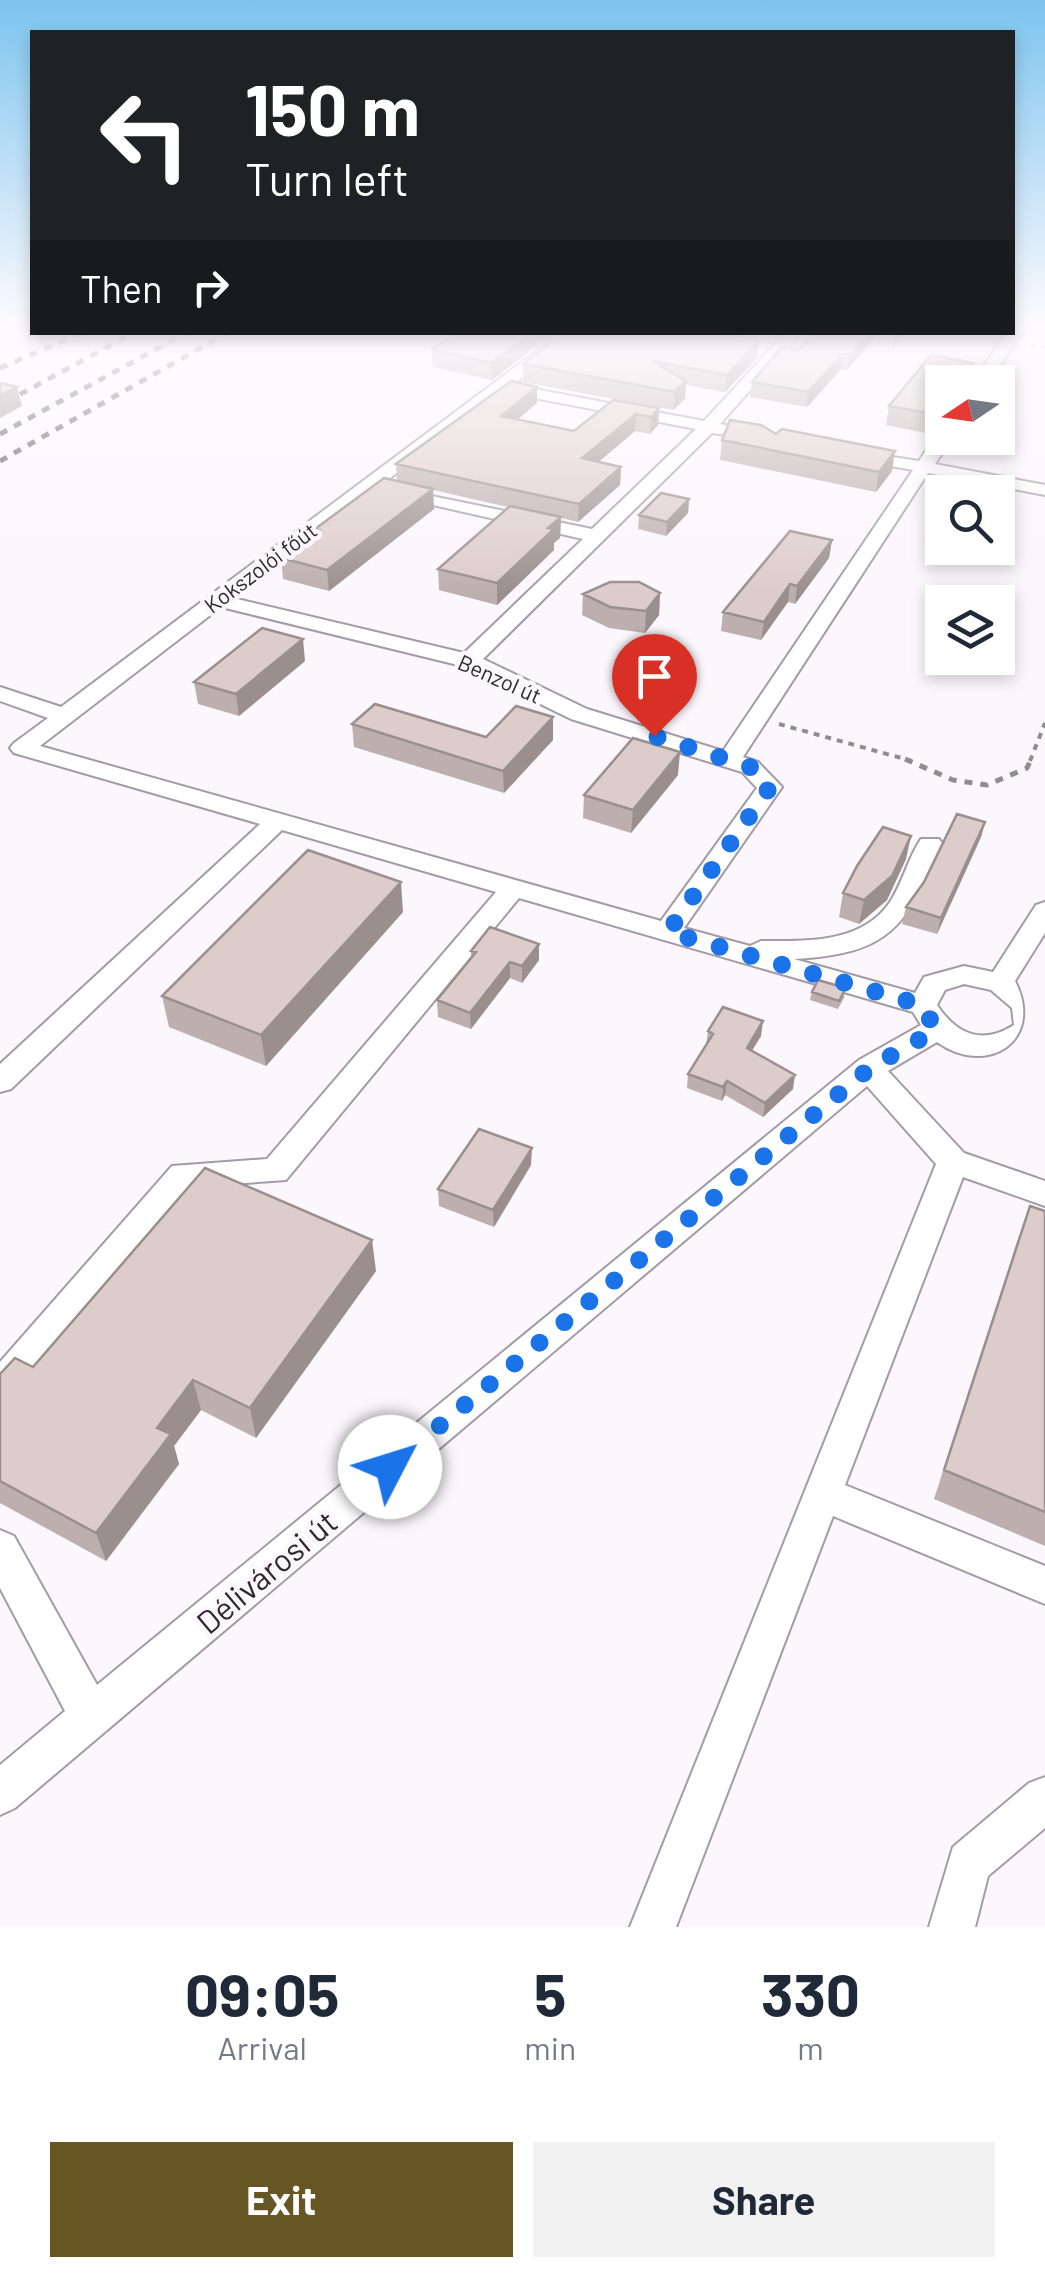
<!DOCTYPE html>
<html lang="en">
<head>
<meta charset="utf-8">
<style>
  body { margin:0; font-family:Barlow,sans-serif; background:#f2f2f3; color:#1f2937; height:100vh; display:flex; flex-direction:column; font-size:38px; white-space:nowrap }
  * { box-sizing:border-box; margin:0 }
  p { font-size:32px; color:#747a83 }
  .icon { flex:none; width:55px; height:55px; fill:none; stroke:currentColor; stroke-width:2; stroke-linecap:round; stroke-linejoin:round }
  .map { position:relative; height:1927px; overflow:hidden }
  .panel { display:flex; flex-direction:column; background:#fff; flex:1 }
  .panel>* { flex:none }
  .guide { position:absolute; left:30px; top:30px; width:985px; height:305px; border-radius:0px; box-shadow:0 5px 15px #0003; background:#202124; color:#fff; overflow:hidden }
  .needle { width:65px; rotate:257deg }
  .buttons { position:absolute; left:925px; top:365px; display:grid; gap:20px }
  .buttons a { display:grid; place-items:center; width:90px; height:90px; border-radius:0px; background:#fff; box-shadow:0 5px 15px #0003; font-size:50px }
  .pin { position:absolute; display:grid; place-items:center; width:85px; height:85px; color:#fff; margin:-102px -42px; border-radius:50% 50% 50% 0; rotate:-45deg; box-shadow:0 0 10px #0007 }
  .pin .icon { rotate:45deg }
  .me { position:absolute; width:110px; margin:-55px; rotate:50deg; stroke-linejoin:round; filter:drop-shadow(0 0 8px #0008) }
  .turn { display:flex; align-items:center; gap:35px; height:210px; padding:0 50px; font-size:45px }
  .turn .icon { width:130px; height:130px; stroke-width:2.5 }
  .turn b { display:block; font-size:70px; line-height:85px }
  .then { display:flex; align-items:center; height:95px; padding:0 50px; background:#0003; gap:20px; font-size:38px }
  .eta { display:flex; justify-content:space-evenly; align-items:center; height:170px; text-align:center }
  .eta b { font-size:60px; font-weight:700; line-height:70px }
  .cta { display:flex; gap:20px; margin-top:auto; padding:20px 50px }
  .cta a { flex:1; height:115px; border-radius:0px; background:#665624; color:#fff; font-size:40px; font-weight:700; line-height:115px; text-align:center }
  .cta a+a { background:#f2f2f3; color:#1f2937 }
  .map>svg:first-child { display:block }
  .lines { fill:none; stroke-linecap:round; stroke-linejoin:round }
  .minor-casing { stroke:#a39ba6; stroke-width:4 }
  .path-far2 { stroke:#918c92; stroke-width:2.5; stroke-dasharray:5 5; stroke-linecap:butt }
  .path-far1 { stroke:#918c92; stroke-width:4; stroke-dasharray:6 6; stroke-linecap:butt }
  .path { stroke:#918c92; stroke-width:5; stroke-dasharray:8 8; stroke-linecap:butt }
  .minor { fill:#fff; fill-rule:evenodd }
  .rail { stroke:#534f54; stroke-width:5; stroke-dasharray:8 8; stroke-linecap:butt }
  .wall { fill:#bdafae }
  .shaded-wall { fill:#9a8f8d }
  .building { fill:#dcccca; stroke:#9a8f8d; stroke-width:2.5 }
  .route { stroke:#1a73e8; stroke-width:18; stroke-dasharray:0 32.4 }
  .labels { text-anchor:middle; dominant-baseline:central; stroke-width:9; stroke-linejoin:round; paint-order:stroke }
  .far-street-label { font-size:22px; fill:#2c292d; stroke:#fcf6fd }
  .near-street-label { font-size:32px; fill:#2c292d; stroke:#fcf6fd }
</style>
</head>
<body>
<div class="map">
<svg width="1045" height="1927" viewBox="0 0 1045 1927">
  <rect width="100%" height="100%" fill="#fcf6fd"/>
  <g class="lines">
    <g class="minor-casing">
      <path id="minor" d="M0,324h11l-11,6z
        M1013,324h14l-38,58h-16l34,-50h5z
        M562,332h17l-66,53 191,36 82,-89h16l-82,92 48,9v8l-56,-8 -229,226 104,50 136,42 190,-281 -60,-11v-8l66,10 18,-27 5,-1v5h10l-17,26 110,21v10l-117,-22 -185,284 15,5 24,25 -98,141 66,18 11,-5c44,0 101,3 129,-39 13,-20 18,-44 31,-63h18l4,5c-38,82 -51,110 -149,115l121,34 9,-16 40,-11 29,6 43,-67 9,-3v31l-30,48c30,59 -27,97 -78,61l-49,29 76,82 81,28v25l-82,-29 -118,308 200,81v38l-212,-88 -157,411h-46l306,-763 -69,-78 -852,722 -15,7v-50l65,-54 -65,-123v-58l14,6 83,149 762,-625 62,-35 -8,-13 -394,-114 -233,282 -95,7 -178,211 -13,5v-41l172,-196 95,-7 229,-267 -214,-62 -271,259 -11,3v-28l260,-240 -246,-71 -4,-5 4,-5 34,-25 -48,-17v-14l61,20zM503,392l193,37 -104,100 -199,-41v8l190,43 -119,114 -231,-55zM221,607l241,59 109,53 171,53 15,16 -96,133 -621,-175zM964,984l27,6 21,18 2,17c-31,20 -57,10 -77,-20l8,-15z
        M1045,1777v51l-57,48 -13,51h-46l24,-80 76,-64z"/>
    </g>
    <path class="path-far2" d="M1031,345l14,2"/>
    <path class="path-far1" d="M779,724l133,37
      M1030,761l15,-38"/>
    <path class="path" d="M905,759l48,21 34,5 40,-17 4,-9"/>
    <use href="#minor" class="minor"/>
    <path class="rail" d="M0,368l84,-36
      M6,402l129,-70
      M0,434l188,-102
      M0,461l229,-129"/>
  </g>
  <path class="wall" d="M458,332h97l-63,48 -60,-13v-17z
    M564,332h168l-3,3 28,23 -32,34 -39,-7 -1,14 -12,11 -150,-28v-18z
    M880,332l-33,38 -6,-1 -34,38 -57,-10 2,-15 46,-32z
    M973,363l-4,19h-27l-12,52 -44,-9 3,-19z
    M613,400l46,8 -1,17 -8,9 -15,-3 -37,31 23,5 -1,18 -42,37 -17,-4 -1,20 -6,5v7l-57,55 -58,-15 -1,-21 70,-62 -75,-17 1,19 -105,82 -46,-12 -2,-21 34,-26v-3l82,-49 -1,-16 141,-61 -19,16 56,12z
    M776,434l116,37 -16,21 -156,-32 2,-20z
    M689,499l-1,14 -22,23 -28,-7 1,-14z
    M832,540l-3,18 -34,46 -7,-2 -27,38 -40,-9 2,-19z
    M660,593l-1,22 -14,18 -36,-5 -27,-13 1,-21z
    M305,661l-66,55 -41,-12 -4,-22z
    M352,724l134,13 67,3 -49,53 -150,-46z
    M678,775l-47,58 -48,-15 1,-23z
    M985,822l-4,15 -44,97 -35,-10 4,-17z
    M906,859l-19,41 -28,24 -20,-7 4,-24z
    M403,912l-137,154 -97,-39 -7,-31z
    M471,951l68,9 -17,23 -12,-5 -39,51 -33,-12 -1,-17 34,-42z
    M812,992l33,4 -7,13 -28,-9z
    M708,1031l53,5 -9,14 41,39 -30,28 -38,-22 -3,6 -35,-13 1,-14 18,-29z
    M531,1165l-37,62 -55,-21 -1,-17z
    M1045,1211v335l-111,-47 85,-263z
    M376,1271l-120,167 -55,-28 -27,36 5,18 -73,97 -106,-58v-129l33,-7z"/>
  <path class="shaded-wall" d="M533,332h22l-63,48 -1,-17z
    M869,332h11l-33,38 3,-15z
    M895,332h11l-14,17z
    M759,341l-2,17 -32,34 2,-17z
    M843,354l-2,15 -34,38 1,-15z
    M973,363l-4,19h-11z
    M686,381l-1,18 -12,11 2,-18z
    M17,387l5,19 -22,12v-22z
    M537,387v16l-36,30v-17z
    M942,403v14l-12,17 3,-20z
    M659,408l-1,17 -8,9 1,-17z
    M636,414l-1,17 -53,45v-18z
    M895,451l-3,20 -16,21 3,-20z
    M621,467l-1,18 -42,37 1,-18z
    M433,489l1,20 -105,82 -2,-21z
    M689,499l-1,14 -22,23 1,-14z
    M561,517l-1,21 -6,5v7l-57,55v-22l51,-55z
    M832,540l-3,18 -34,46 2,-18z
    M790,584l-2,18 -27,38 3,-18z
    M660,593l-1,22 -14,18 1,-22z
    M303,639l2,22 -66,55 -3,-22z
    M553,717v23l-49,53 -1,-22z
    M680,752l-2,23 -47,58 2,-23z
    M985,822l-4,15 -44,97 4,-16z
    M911,836l-5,23 -19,41 -28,24 5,-24z
    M401,882l2,30 -137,154 -5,-31z
    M539,944v16l-17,23v-17z
    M510,962v16l-39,51 -1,-16z
    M763,1021l-2,15 -16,26 2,-14z
    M795,1075l-2,14 -30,28 2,-14z
    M727,1081l-2,14 -3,6 1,-14z
    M532,1148l-1,17 -37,62 -1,-17z
    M372,1240l4,31 -120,167 -6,-30z
    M193,1380l8,30 -27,36 5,18 -73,97 -10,-28 61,-105z"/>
  <path class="building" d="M458,332h75l-42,31 -59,-13z
    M564,332h151l44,9 -32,34 -75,-14 34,20 -11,11 -152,-28z
    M815,332h54l-19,23 -7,-1 -35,38 -56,-10 30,-35 16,3z
    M931,355l42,8 -15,19h-16v21l-9,11 -44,-8z
    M511,381l26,6 -36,29 73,15 39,-31 46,8 -8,9 -15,-3 -54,44 39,9 -42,37 -183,-40z
    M0,383l17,4 -17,9z
    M730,420l31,5 15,9 6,-5 113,22 -16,21 -157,-32z
    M384,478l49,11 -106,81 -46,-12 38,-28 -4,-1z
    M661,493l28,6 -22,23 -28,-7z
    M510,506l51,11 -13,11 6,1 -57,54 -59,-14z
    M790,531l42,9 -35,46 -7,-2 -26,38 -41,-10z
    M610,582h29l21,11 -14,18 -36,-4 -27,-13z
    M262,628l41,11 -67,55 -42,-12z
    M375,704l111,33 30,-31 37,11 -50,54 -151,-47z
    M633,738l47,14 -47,58 -49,-15z
    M957,814l28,8 -44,96 -35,-11 18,-25z
    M883,827l28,9 -19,40 -28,24 -21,-7 14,-27z
    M308,850l93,32 -140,153 -99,-39z
    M490,927l49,17 -17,22 -12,-4 -40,51 -33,-13 39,-48 -5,-1z
    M818,980l28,8 -7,13 -27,-9z
    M723,1007l40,14 -16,27 48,27 -30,28 -38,-22 -4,6 -35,-13 25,-40 -5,-3z
    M479,1129l53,19 -39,62 -55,-21z
    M205,1168l167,72 -122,168 -57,-28 -36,48 14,6 -75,99 -96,-52v-107l15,-16 18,9z
    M1030,1206l15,5v301l-101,-42z"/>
  <linearGradient id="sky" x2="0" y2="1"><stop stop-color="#7cc4ee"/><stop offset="0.55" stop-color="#fefbfe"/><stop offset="1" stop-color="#fefbfe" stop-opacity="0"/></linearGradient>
  <rect width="1045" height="594" fill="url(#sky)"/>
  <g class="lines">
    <path class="route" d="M390,1467l480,-399 66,-38 -14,-25 -254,-73 102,-145 -20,-20 -96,-31"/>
  </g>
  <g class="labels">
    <g class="far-street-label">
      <text transform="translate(260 567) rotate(-37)">Kokszolói főút</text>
      <text transform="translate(500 678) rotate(24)">Benzol út</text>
    </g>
    <g class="near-street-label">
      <text transform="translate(266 1571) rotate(-40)">Délivárosi út</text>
    </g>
  </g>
</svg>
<div class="buttons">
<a><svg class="needle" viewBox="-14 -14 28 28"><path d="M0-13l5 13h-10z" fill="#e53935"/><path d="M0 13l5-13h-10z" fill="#747a83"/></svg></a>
<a><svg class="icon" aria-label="search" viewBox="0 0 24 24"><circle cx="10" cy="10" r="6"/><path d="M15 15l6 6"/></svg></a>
<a><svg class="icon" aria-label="layers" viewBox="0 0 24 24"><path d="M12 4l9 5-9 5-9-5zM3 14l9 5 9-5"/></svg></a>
</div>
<div class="pin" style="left:654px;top:736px;background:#d93025"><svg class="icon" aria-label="arrive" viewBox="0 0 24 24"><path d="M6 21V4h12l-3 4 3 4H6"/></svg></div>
<svg class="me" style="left:390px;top:1467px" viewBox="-20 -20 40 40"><circle r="19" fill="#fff"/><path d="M0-13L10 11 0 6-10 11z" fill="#1a73e8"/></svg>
<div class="guide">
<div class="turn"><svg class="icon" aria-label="left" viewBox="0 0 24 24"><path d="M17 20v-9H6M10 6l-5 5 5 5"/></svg><div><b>150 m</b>Turn left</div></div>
<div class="then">Then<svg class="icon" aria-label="right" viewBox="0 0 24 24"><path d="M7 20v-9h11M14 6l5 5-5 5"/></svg></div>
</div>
</div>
<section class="panel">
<div class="eta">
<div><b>09:05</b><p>Arrival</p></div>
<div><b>5</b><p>min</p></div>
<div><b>330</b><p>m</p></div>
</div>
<div class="cta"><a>Exit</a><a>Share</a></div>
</section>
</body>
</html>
